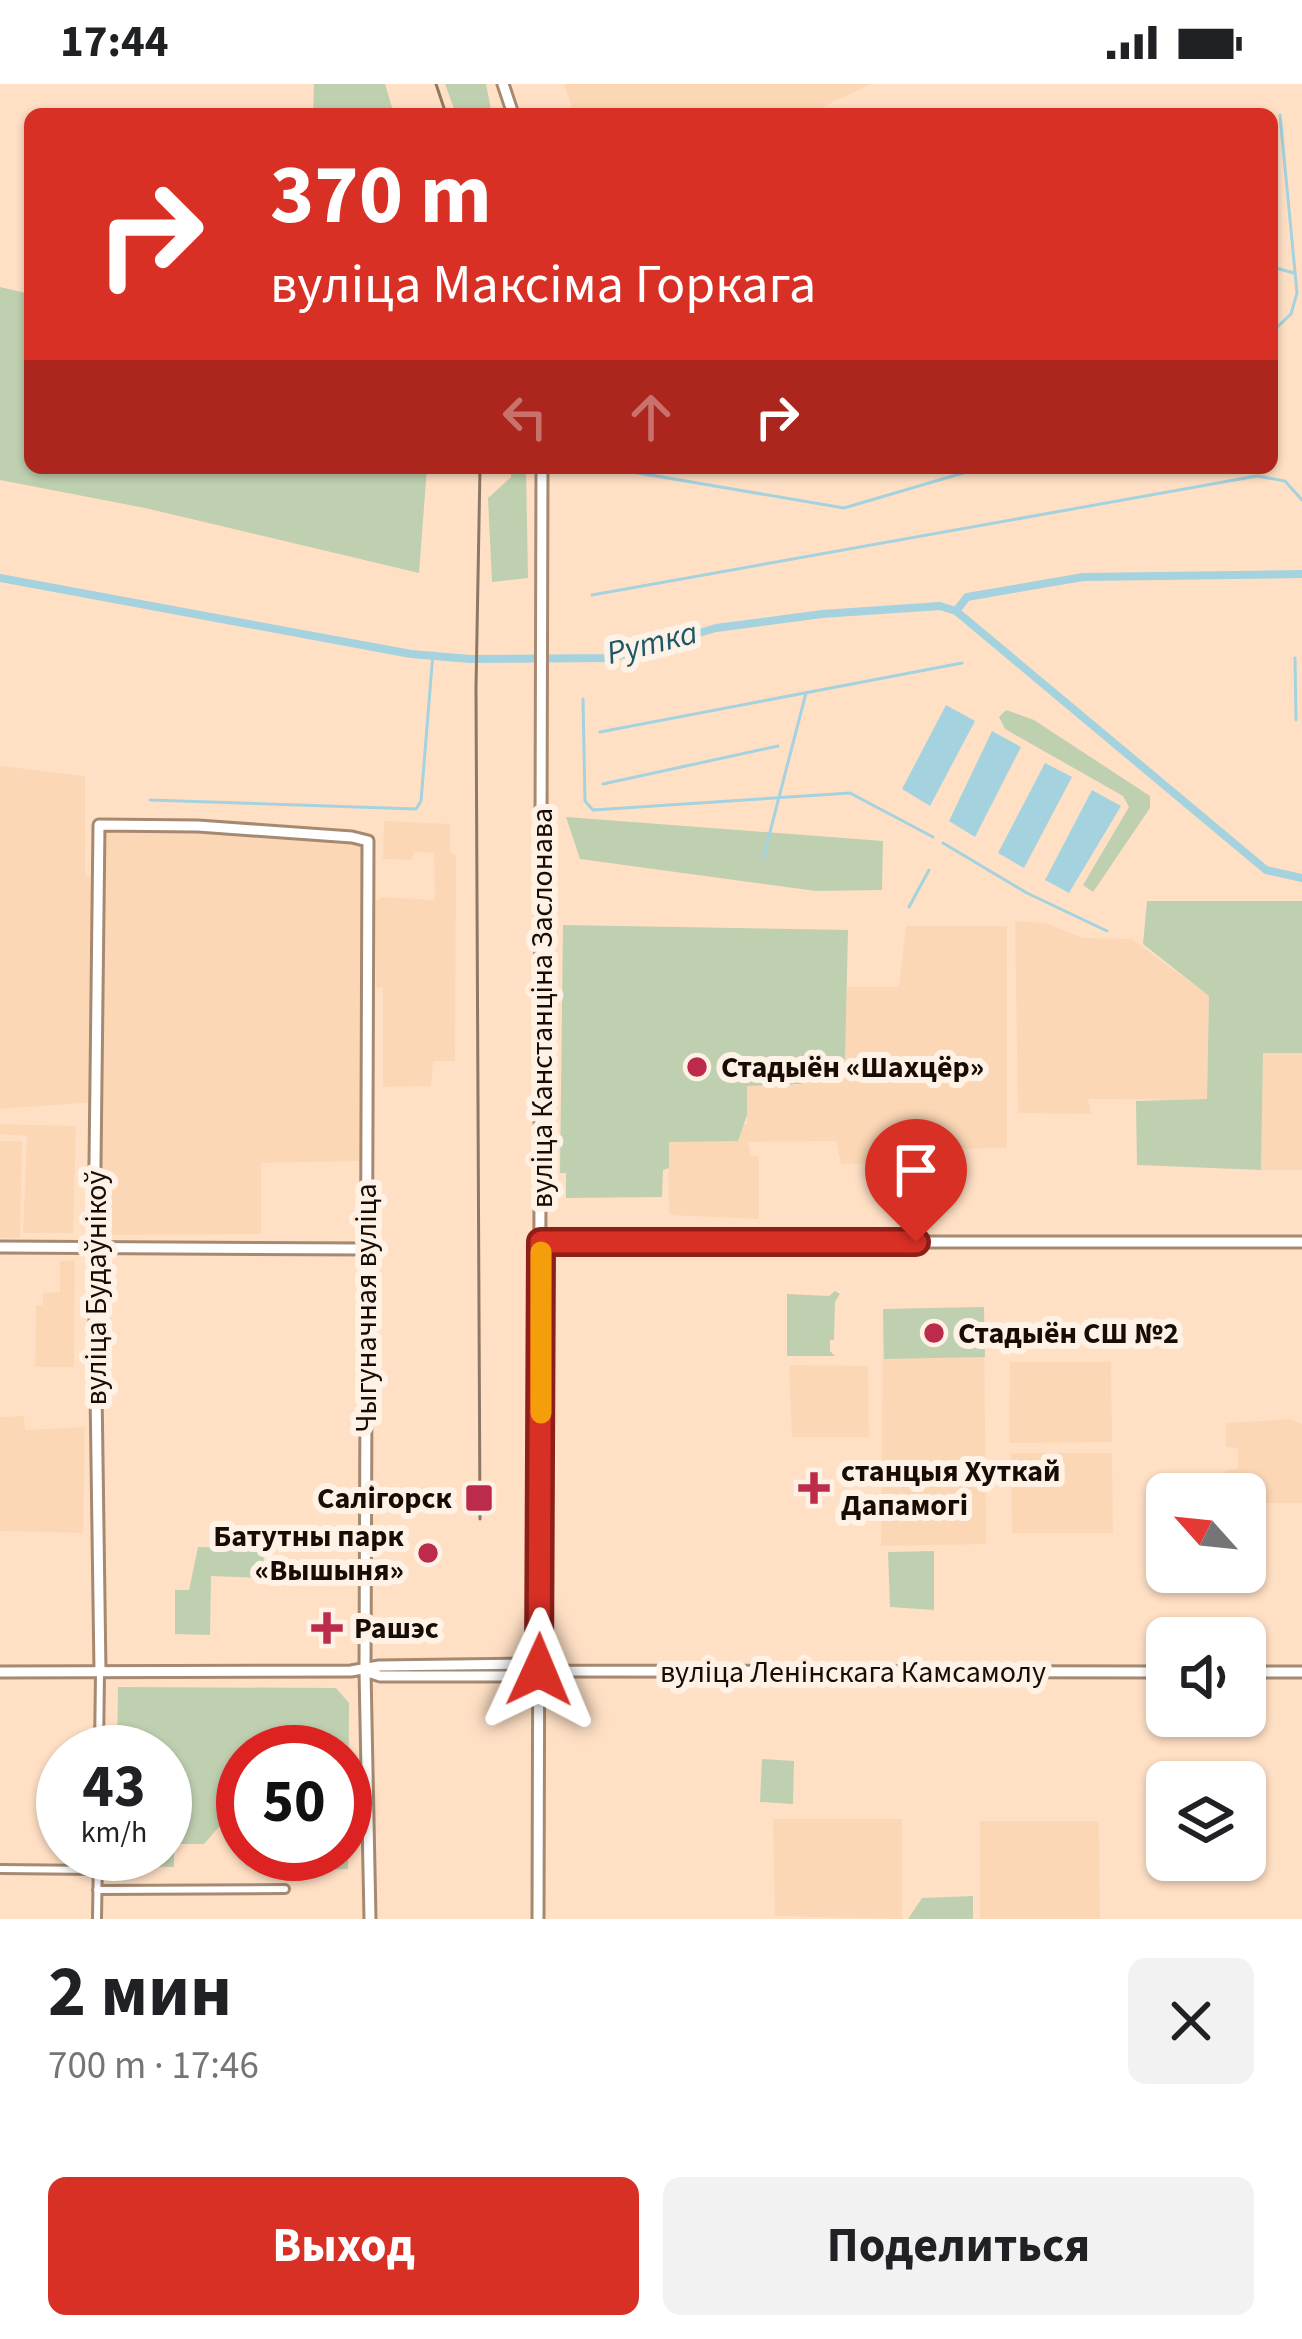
<!DOCTYPE html>
<html lang="ru">
<head>
<meta charset="utf-8">
<style>
  body { margin:0; font-family:"Source Sans 3",sans-serif; background:#f2f2f2; color:#202124; height:100vh; display:flex; flex-direction:column; font-size:45px; white-space:nowrap }
  * { box-sizing:border-box; margin:0 }
  p { font-size:39px; color:#757577 }
  .icon { flex:none; width:66px; height:66px; fill:none; stroke:currentColor; stroke-width:2; stroke-linecap:round; stroke-linejoin:round }
  .map { position:relative; height:1835px; overflow:hidden }
  .details { display:flex; flex-direction:column; background:#fff; flex:1 }
  .details>* { flex:none }
  .guide { position:absolute; left:24px; top:24px; width:1254px; height:366px; border-radius:18px; box-shadow:0 3px 9px #0004; background:#d93025; color:#fff; overflow:hidden }
  .needle { width:78px; rotate:297deg }
  .controls { position:absolute; left:1146px; top:1389px; display:grid; gap:24px }
  .controls a { display:grid; place-items:center; width:120px; height:120px; border-radius:18px; background:#fff; box-shadow:0 3px 9px #0004; font-size:60px }
  .speed { position:absolute; left:36px; top:1641px; display:flex; gap:24px; font-size:60px; font-weight:700; text-align:center }
  .speed>* { display:grid; place-content:center; width:156px; height:156px; border-radius:50%; background:#fff; box-shadow:0 3px 9px #0004; line-height:1 }
  .speed small { font-size:30px; font-weight:400 }
  .speed .limit { border:18px solid #d22; background:#fff; color:#111 }
  .pin { position:absolute; display:grid; place-items:center; width:102px; height:102px; color:#fff; margin:-123px -51px; border-radius:50% 50% 50% 0; rotate:-45deg; box-shadow:0 0 12px #0007 }
  .pin .icon { rotate:45deg }
  .me { position:absolute; width:132px; margin:-66px; rotate:1deg; stroke-linejoin:round; filter:drop-shadow(0 0 9px #0008) }
  .turn { display:flex; align-items:center; gap:42px; height:252px; padding:0 48px; font-size:54px }
  .turn .icon { width:156px; height:156px; stroke-width:2.5 }
  .turn b { display:block; font-size:84px; line-height:102px }
  .lanes { display:flex; align-items:center; height:114px; padding:0 48px; background:#0003; justify-content:center; gap:60px; direction:ltr }
  .lanes .off { opacity:.35 }
  .round { display:grid; place-items:center; flex:none; width:126px; height:126px; border-radius:18px; background:#f2f2f2 }
  .headline { display:flex; align-items:center; justify-content:space-between; height:204px; padding:0 48px }
  h1 { font-size:72px; font-weight:700; line-height:90px }
  .action { display:flex; gap:24px; margin-top:auto; padding:24px 48px }
  .action a { flex:1; height:138px; border-radius:18px; background:#d93025; color:#fff; font-size:48px; font-weight:700; line-height:138px; text-align:center }
  .action a+a { background:#f2f2f2; color:#202124 }
  .status { display:flex; justify-content:space-between; align-items:center; height:84px; padding:0 60px; background:#fff; direction:ltr }
  .status svg { height:33px; fill:currentColor }
  .map>svg:first-child { display:block }
  .built { fill:#fbd7b5 }
  .green { fill:#bfd0b0 }
  .water { fill:#a5d2df }
  .lines { fill:none; stroke-linecap:round; stroke-linejoin:round }
  .stream { stroke:#a5d2df; stroke-width:3 }
  .canal { stroke:#a5d2df; stroke-width:8 }
  .street-casing { stroke:#a58970; stroke-width:12 }
  .secondary-casing { stroke:#a58970; stroke-width:15 }
  .street { stroke:#fff; stroke-width:6 }
  .secondary { stroke:#fff; stroke-width:9 }
  .rail { stroke:#8c7865; stroke-width:3 }
  .route-casing { stroke:#8d1f18; stroke-width:30 }
  .route { stroke:#d93025; stroke-width:21 }
  .slow { stroke:#f59e0b; stroke-width:21 }
  .poi-dot { fill:#bc2b4a; stroke:#fef1e6; stroke-width:4.5 }
  .labels { text-anchor:middle; dominant-baseline:central; stroke-width:12; stroke-linejoin:round; paint-order:stroke }
  .street-label { font-size:30px; fill:#170d04; stroke:#fef1e6 }
  .poi-label { font-size:30px; font-weight:bold; fill:#170d04; stroke:#fef1e6; text-anchor:start }
  .water-label { font-size:33px; font-style:italic; fill:#1e5868; stroke:#fef1e6 }
</style>
</head>
<body>
<div class="status"><b>17:44</b><svg viewBox="0 0 49 12"><path d="M0 12V9h3v3zM5 12V6h3v6zM10 12V3h3v9zM15 12V0h3v12zM26 1h20v11H26zM47 4h2v5h-2z"/></svg></div>
<div class="map">
<svg width="1302" height="1835" viewBox="0 0 1302 1835">
  <rect width="100%" height="100%" fill="#ffe0c5"/>
  <path class="built" d="M564,0h307l-63,30h-234z
    M0,682l85,10v99l8,2 1,225 -94,7z
    M384,737l66,3v29l6,2 -1,206h-22l-2,25 -48,1v-99l-7,-1 -1,-85 7,-5 53,3 -1,-47 -20,-1 -2,8 -29,-1z
    M102,744l261,15 -1,318 -101,2v71l-162,1z
    M1015,837l30,2 38,15 49,1 77,57 -2,104 -119,-1 3,15 -73,-1z
    M906,842h101v222l-52,1v12l-20,2 -94,1 -5,-23 -88,1 3,14h8v63l-90,-4 -1,-74h70l3,-16 6,-1 -1,-38 51,-1 5,-2 1,-9 29,-15h12l3,-72h52z
    M1263,968l39,1v117h-41z
    M0,1040l76,2 -3,107h-50l4,-97 -27,-2z
    M0,1057h22l-2,97h-20z
    M75,1176l-1,107h-39l1,-62h7v-12l17,-1v-31z
    M984,1223l2,237 -105,2 2,-237z
    M1010,1278h101l1,80 -103,1z
    M789,1281l79,1 1,71h-77z
    M24,1332l1,14 60,-3 -2,106 -83,-2v-114z
    M1291,1335l11,5v79h-57v-9h-20v-24l13,-1v-21l-12,-1v-24z
    M1011,1369h101l1,80h-101z
    M773,1735h129v100l-127,-3z
    M980,1737h119l1,98h-120z"/>
  <path class="green" d="M314,0h71l9,30h-81z
    M445,0h41l6,30h-36z
    M0,203l30,7v174h397l-8,105 -274,-65 -145,-28z
    M511,384h15l2,110 -36,4 -4,-84 23,-21z
    M1006,626l28,10 116,76v12l-57,84 -10,-7 46,-78 -6,-11 -118,-67 -6,-12z
    M566,733l317,24 -1,49 -66,1 -236,-32z
    M1147,817h155v152h-39l-2,117 -124,-5 -1,-64 71,-2 2,-103 -66,-52z
    M563,841l285,5 -3,129 -13,1 1,15 -30,-1 -1,10 -55,2v29l-9,26 -69,1v26l-6,2 -1,27 -96,1v-25h-6z
    M835,1207l5,3 -5,8 -1,38h-4v11l5,5h-48v-62l42,2z
    M984,1223l1,50 -101,2 -1,-50z
    M198,1463l65,2 2,29 -54,-2 -1,59 -35,-1v-44h14z
    M934,1467v59l-44,-3 -2,-55z
    M118,1603l218,1 13,15 -1,166 -67,1 -17,-16h81v-102h-102v81l-16,-15 -23,26h-30v23l-43,-1 1,-12h33v-102h-48z
    M762,1675l32,2 -1,43 -33,-2z
    M973,1812v23h-65l14,-21z"/>
  <path class="water" d="M946,621l29,16 -45,85 -28,-17z
    M992,647l29,16 -46,90 -26,-16z
    M1045,679l27,14 -48,91 -26,-15z
    M1092,706l29,16 -52,87 -24,-13z"/>
  <g class="lines">
    <path class="stream" d="M1272,183l22,6
      M1272,248l19,-18 6,-21 -17,-178
      M609,384l235,40 136,-40
      M592,511l665,-119 28,5 17,19
      M1295,574l1,62
      M583,615l2,102 8,9 257,-17 83,44
      M600,648l362,-69
      M603,700l175,-38
      M150,716l266,9 5,-8 12,-148
      M943,759l84,50 80,38
      M763,775l43,-166
      M909,823l20,-37"/>
    <path class="canal" d="M0,494l411,76 59,5 142,-1 104,-30 106,-14 118,-8 16,5 11,-14 116,-20 219,-3
      M956,527l310,259 36,8"/>
    <g class="street-casing">
      <path id="street" d="M99,1668l1,-80
        M0,1785l98,1
        M97,1806l188,-1
        M97,1835l1,-65"/>
    </g>
    <g class="secondary-casing">
      <path id="secondary" d="M503,0l10,30
        M541,1158h761
        M0,1163l365,2
        M365,1587l15,5h146l12,-5
        M0,1588l351,-1 28,-5 147,-2 13,6 17,1 611,1
        M100,1588l-6,-424 5,-423 99,1 154,11 16,4 -3,830 5,248
        M1245,1588h57
        M538,1835l4,-1451"/>
    </g>
    <use href="#street" class="street"/>
    <use href="#secondary" class="secondary"/>
    <path class="rail" d="M436,0l10,30
      M480,1435l-4,-831 4,-220"/>
  </g>
  <g class="lines">
    <g class="route-casing">
      <path id="route" d="M539,1586l2,-428h375"/>
    </g>
    <use href="#route" class="route"/>
    <path class="slow" d="M541,1168v161"/>
  </g>
  <g class="poi-dot">
    <circle cx="697" cy="983" r="12"/>
    <circle cx="934" cy="1249" r="12"/>
    <path d="M808 1386h12v12h12v12h-12v12h-12v-12h-12v-12h12z"/>
    <rect x="464" y="1399" width="30" height="30" rx="6"/>
    <circle cx="428" cy="1469" r="12"/>
    <path d="M321 1526h12v12h12v12h-12v12h-12v-12h-12v-12h12z"/>
  </g>
  <g class="labels">
    <g class="street-label">
      <text transform="translate(542 924) rotate(-90)">вуліца Канстанціна Заслонава</text>
      <text transform="translate(96 1204) rotate(-90)">вуліца Будаўнікоў</text>
      <text transform="translate(366 1224) rotate(-90)">Чыгуначная вуліца</text>
      <text x="853" y="1588">вуліца Ленінскага Камсамолу</text>
    </g>
    <g class="poi-label">
      <text x="721" y="983">Стадыён «Шахцёр»</text>
      <text x="958" y="1249">Стадыён СШ №2</text>
      <text x="841" y="1387">станцыя Хуткай<tspan x="841" dy="34">Дапамогі</tspan></text>
      <text x="452" y="1414" text-anchor="end">Салігорск</text>
      <text x="404" y="1452" text-anchor="end">Батутны парк<tspan x="404" dy="34">«Вышыня»</tspan></text>
      <text x="354" y="1544">Рашэс</text>
    </g>
    <g class="water-label">
      <text transform="translate(652 559) rotate(-14)">Рутка</text>
    </g>
  </g>
</svg>
<div class="controls">
<a><svg class="needle" viewBox="-14 -14 28 28"><path d="M0-13l5 13h-10z" fill="#e53935"/><path d="M0 13l5-13h-10z" fill="#757577"/></svg></a>
<a><svg class="icon" aria-label="sound" viewBox="0 0 24 24"><path d="M4 9h4l5-4v14l-5-4H4zM17 9q2 3 0 6"/></svg></a>
<a><svg class="icon" aria-label="layers" viewBox="0 0 24 24"><path d="M12 4l9 5-9 5-9-5zM3 14l9 5 9-5"/></svg></a>
</div>
<div class="speed"><div>43<small>km/h</small></div><div class="limit">50</div></div>
<div class="pin" style="left:916px;top:1158px;background:#d93025"><svg class="icon" aria-label="arrive" viewBox="0 0 24 24"><path d="M6 21V4h12l-3 4 3 4H6"/></svg></div>
<svg class="me" style="left:539px;top:1586px" viewBox="-20 -20 40 40"><path d="M0-17L14 15 0 8-14 15z" fill="#d93025" stroke="#fff" stroke-width="4"/></svg>
<div class="guide">
<div class="turn"><svg class="icon" aria-label="right" viewBox="0 0 24 24"><path d="M7 20v-9h11M14 6l5 5-5 5"/></svg><div><b>370 m</b>вуліца Максіма Горкага</div></div>
<div class="lanes"><svg class="icon off" aria-label="left" viewBox="0 0 24 24"><path d="M17 20v-9H6M10 6l-5 5 5 5"/></svg><svg class="icon off" aria-label="ahead" viewBox="0 0 24 24"><path d="M12 20V5M6 11l6-6 6 6"/></svg><svg class="icon" aria-label="right" viewBox="0 0 24 24"><path d="M7 20v-9h11M14 6l5 5-5 5"/></svg></div>
</div>
</div>
<section class="details">
<div class="headline"><div><h1>2 мин</h1><p>700 m · 17:46</p></div><a class="round"><svg class="icon" aria-label="close" viewBox="0 0 24 24"><path d="M6 6l12 12M18 6L6 18"/></svg></a></div>
<div class="action"><a>Выход</a><a>Поделиться</a></div>
</section>
</body>
</html>
